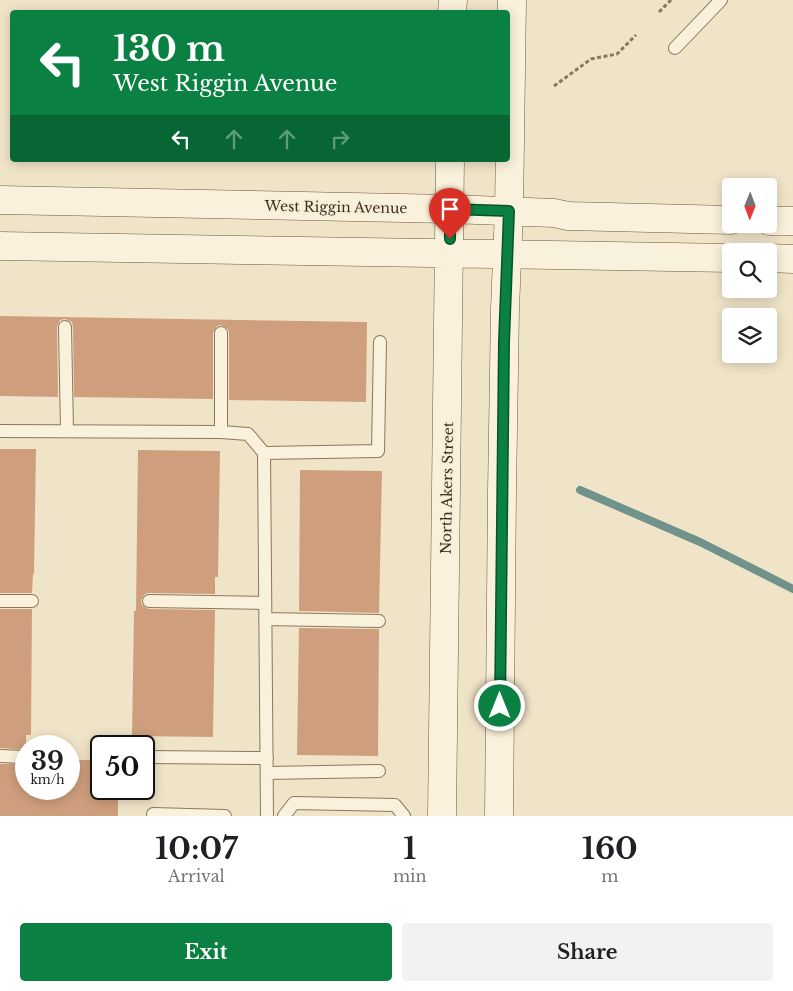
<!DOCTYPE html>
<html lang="en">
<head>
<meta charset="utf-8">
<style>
  body { margin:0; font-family:"Libre Baskerville",serif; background:#f2f2f2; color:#202124; height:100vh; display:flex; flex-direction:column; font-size:19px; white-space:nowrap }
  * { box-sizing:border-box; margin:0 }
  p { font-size:16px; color:#757577 }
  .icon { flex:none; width:28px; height:28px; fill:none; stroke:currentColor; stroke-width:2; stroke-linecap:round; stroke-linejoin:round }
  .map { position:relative; height:816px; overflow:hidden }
  .drawer { display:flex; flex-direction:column; background:#fff; flex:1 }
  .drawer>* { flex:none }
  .hud { position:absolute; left:10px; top:10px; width:500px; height:152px; border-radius:5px; box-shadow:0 2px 12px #0003; background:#0b8043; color:#fff; overflow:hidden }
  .needle { width:32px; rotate:181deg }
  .tools { position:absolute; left:722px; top:178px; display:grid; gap:10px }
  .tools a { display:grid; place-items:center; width:55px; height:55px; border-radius:5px; background:#fff; box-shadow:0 2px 12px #0003; font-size:25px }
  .speed { position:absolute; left:15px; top:735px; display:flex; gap:10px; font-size:25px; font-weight:700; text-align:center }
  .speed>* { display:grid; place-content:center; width:65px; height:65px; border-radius:50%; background:#fff; box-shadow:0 2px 12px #0003; line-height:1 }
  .speed small { font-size:12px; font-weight:400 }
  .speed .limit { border:2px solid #111; border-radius:8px; background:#fff; color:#111 }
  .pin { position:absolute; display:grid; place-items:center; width:42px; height:42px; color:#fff; margin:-51px -21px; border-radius:50% 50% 50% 0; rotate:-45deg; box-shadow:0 0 5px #0007 }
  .pin .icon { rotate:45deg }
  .me { position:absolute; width:55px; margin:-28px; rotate:0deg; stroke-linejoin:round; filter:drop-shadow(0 0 4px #0008) }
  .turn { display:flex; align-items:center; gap:18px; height:105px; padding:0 20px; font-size:22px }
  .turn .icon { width:65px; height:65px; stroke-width:2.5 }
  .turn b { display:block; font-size:35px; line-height:42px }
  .lanes { display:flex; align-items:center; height:48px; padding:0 20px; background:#0003; justify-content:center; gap:25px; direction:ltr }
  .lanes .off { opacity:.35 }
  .eta { display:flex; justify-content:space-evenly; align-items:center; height:85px; text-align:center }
  .eta b { font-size:30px; font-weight:800; line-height:35px }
  .primary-button { display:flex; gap:10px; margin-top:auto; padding:10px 20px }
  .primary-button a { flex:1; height:58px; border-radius:5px; background:#0b8043; color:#fff; font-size:20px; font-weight:800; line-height:58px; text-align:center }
  .primary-button a+a { background:#f2f2f2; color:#202124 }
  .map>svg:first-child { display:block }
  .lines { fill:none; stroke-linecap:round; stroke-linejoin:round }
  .stream { stroke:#6f938a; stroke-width:8 }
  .building { fill:#cf9f7d }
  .service-casing { stroke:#8d765c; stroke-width:14 }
  .secondary-casing { stroke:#6f573f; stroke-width:29 }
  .path { stroke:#8d765c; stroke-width:3; stroke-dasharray:4 2.5; stroke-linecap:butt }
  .service { stroke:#faf1dc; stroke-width:12 }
  .secondary { stroke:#faf1dc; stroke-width:28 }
  .route-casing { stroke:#07532c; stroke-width:12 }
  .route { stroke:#0b8043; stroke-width:9 }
  .labels { text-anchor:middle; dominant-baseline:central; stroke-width:4; stroke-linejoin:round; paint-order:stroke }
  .street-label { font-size:14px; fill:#3d2e20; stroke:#f7eed8 }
</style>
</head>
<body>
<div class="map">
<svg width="793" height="816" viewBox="0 0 793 816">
  <rect width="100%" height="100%" fill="#f0e4c8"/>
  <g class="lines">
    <path class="stream" d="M580,490l120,52 93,47"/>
  </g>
  <path class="building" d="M0,316l367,6 -1,80 -137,-2v-67l-1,-4 -7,-4 -4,1 -4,7v66l-139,-2 -1,-70 -1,-5 -7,-3 -5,1 -3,7 1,70 -58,-1z
    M0,449h36l-2,125h-1l-1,19h-32z
    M138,450l82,1 -2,126h-3v17l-66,-1 -4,1 -4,6 1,5 7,4 66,1 -2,127 -81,-1 2,-125h2z
    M300,470l82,1 -3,142 -80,-2z
    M0,609h32l-1,126h-5v15l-26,-2z
    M299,628l80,1 -1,127 -81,-1z
    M69,760h32v29h17v27h-118v-52h26v25h43z"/>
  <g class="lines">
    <g class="service-casing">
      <path id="service" d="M675,48l46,-48
        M65,327l2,104
        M221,333v99
        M0,431l221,1 27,2 16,19 3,363
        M264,453l114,-2 2,-109
        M0,601h32
        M149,601l116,2
        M265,619l114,2
        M0,756l22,1
        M146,757l121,1
        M267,773l112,-2
        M153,814l72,2
        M284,816l10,-13 101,2 9,11"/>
    </g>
    <g class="secondary-casing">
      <path id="secondary" d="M452,12l1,-12
        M0,200l450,9 104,4 14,3 163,4
        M769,221h24
        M0,246l731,12
        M769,258l24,1
        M442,816l8,-656
        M499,816l3,-325 3,-182 4,-98 3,-211"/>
    </g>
    <path class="path" d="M659,12l12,-12
      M554,86l37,-27 26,-5 19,-19"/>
    <use href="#service" class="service"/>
    <use href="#secondary" class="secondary"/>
  </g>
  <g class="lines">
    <g class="route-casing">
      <path id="route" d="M450,239v-30l59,2 -5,131 -4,364"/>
    </g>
    <use href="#route" class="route"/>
  </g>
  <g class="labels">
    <g class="street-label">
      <text transform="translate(336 207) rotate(1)">West Riggin Avenue</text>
      <text transform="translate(447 488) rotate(-89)">North Akers Street</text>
    </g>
  </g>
</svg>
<div class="tools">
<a><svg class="needle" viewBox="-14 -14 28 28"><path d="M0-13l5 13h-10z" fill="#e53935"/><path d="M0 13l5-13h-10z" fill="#757577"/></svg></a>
<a><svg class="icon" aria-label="search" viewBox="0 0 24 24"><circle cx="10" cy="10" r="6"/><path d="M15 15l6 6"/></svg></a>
<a><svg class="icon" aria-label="layers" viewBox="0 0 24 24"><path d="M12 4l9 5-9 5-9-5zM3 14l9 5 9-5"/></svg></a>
</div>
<div class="speed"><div>39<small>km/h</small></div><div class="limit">50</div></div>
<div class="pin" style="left:450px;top:239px;background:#d93025"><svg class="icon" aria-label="arrive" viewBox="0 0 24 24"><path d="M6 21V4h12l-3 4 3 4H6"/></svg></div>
<svg class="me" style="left:500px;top:706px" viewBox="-20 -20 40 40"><circle r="17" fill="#0b8043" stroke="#fff" stroke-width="3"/><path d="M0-11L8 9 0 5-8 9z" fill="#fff"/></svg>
<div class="hud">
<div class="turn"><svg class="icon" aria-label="left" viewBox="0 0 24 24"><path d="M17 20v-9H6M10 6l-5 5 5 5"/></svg><div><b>130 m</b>West Riggin Avenue</div></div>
<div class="lanes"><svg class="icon" aria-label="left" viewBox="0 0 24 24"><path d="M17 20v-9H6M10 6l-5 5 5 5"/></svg><svg class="icon off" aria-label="ahead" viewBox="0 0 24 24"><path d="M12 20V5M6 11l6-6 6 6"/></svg><svg class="icon off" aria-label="ahead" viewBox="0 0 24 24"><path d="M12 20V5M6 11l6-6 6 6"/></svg><svg class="icon off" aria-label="right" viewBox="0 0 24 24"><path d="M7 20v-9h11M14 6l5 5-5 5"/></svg></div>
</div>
</div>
<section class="drawer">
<div class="eta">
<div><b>10:07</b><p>Arrival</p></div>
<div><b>1</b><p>min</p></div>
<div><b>160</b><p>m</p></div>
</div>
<div class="primary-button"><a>Exit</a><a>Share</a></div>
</section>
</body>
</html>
